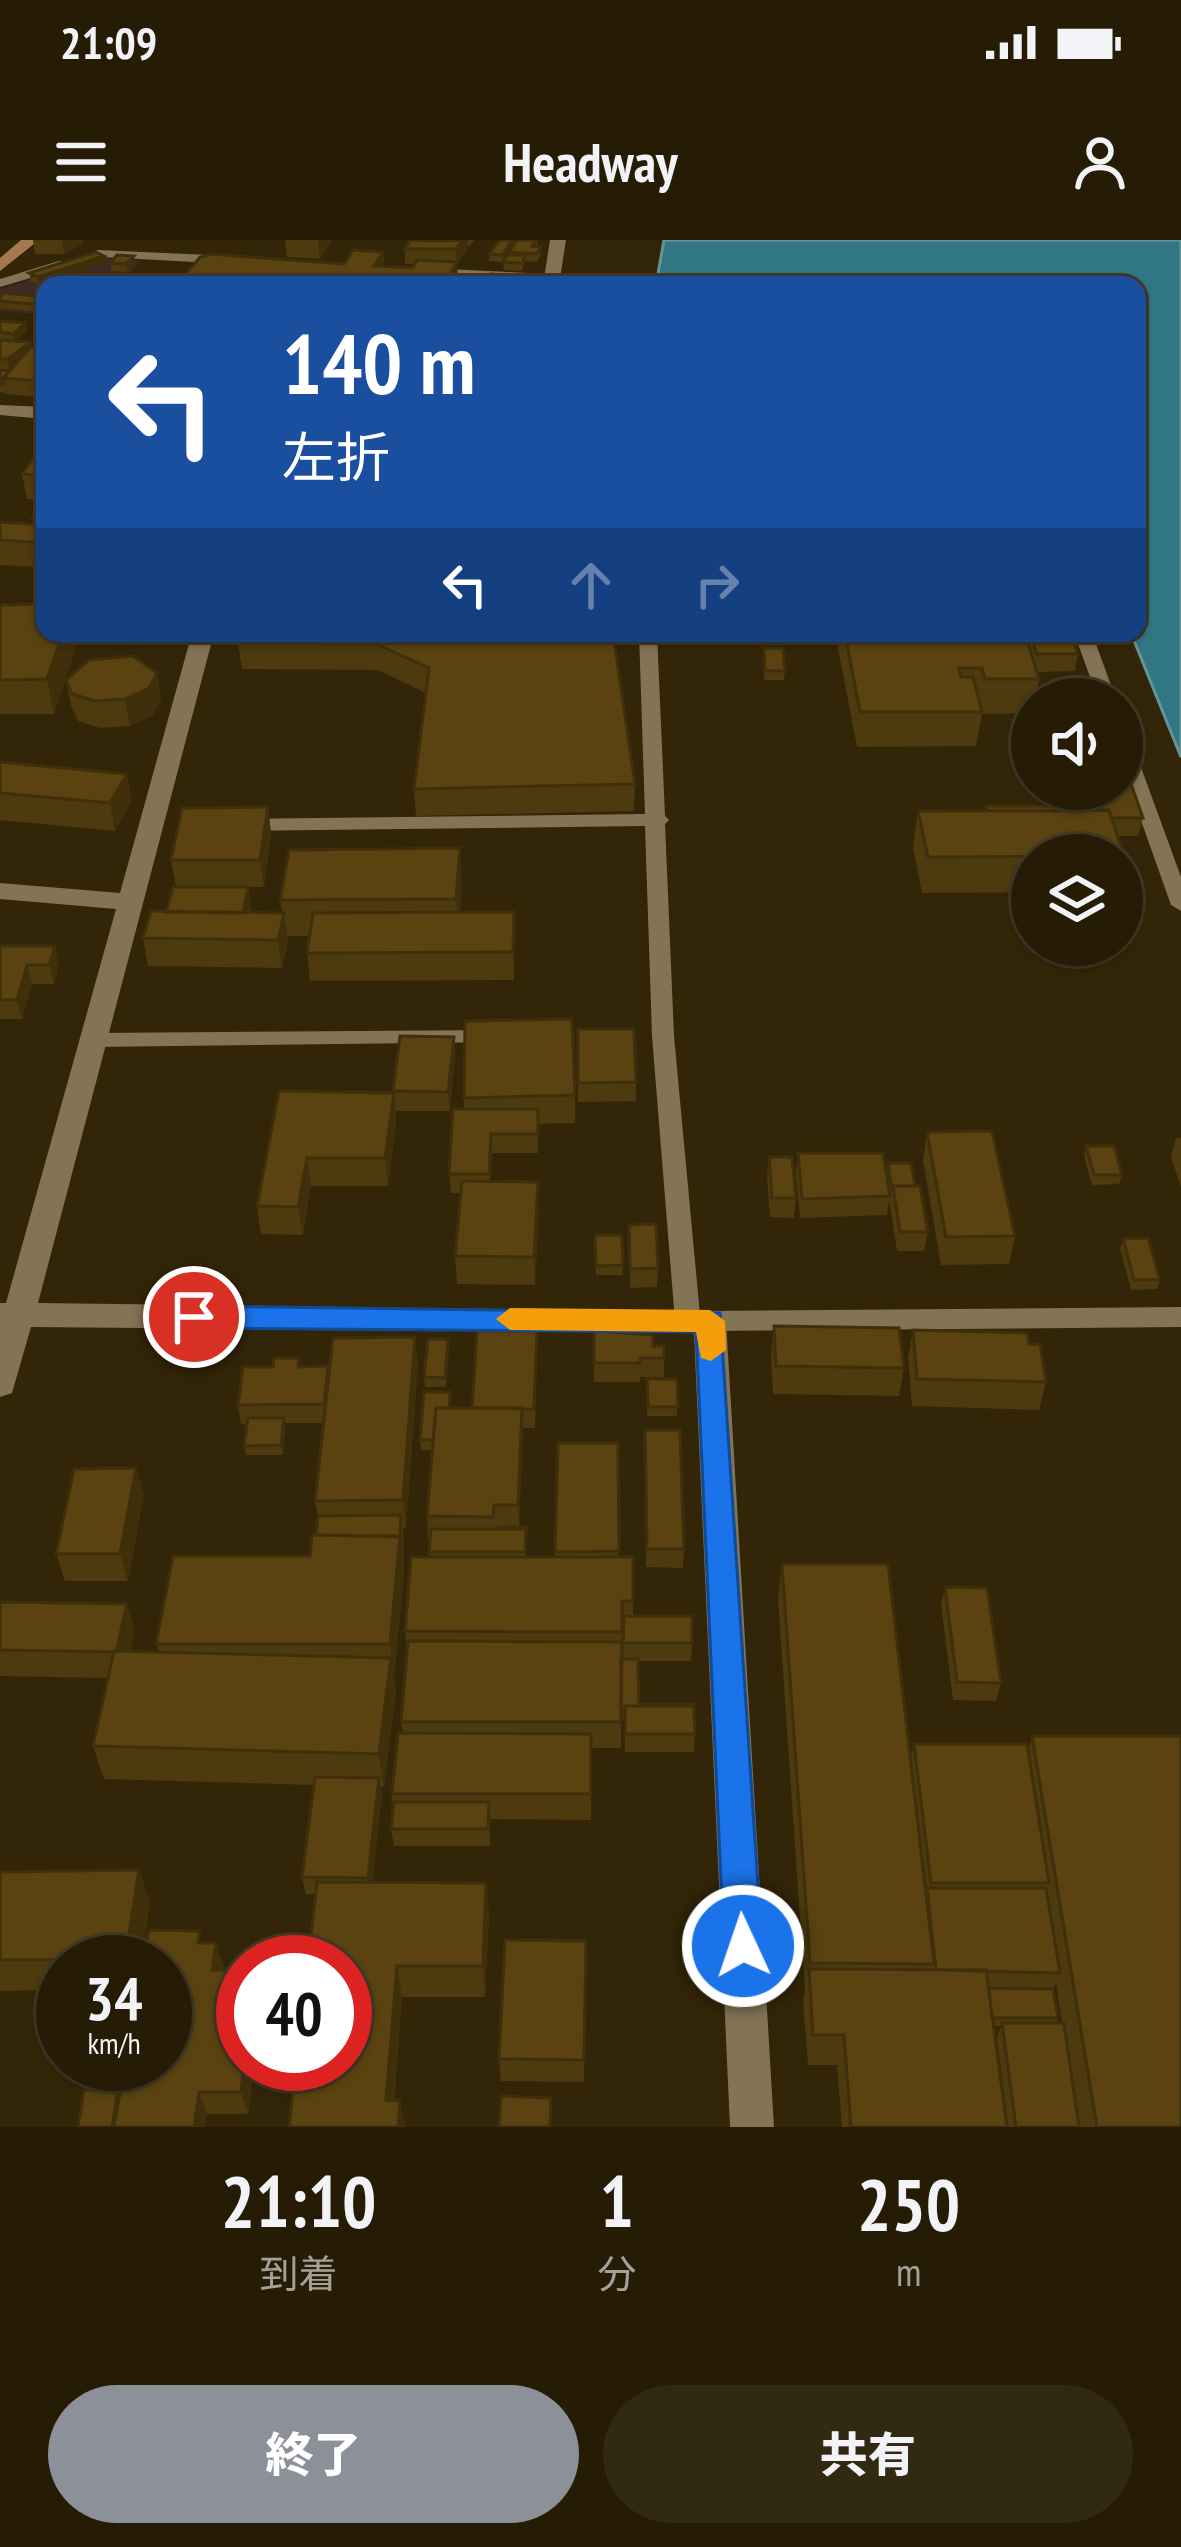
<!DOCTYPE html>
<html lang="ja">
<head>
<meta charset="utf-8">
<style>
  body { margin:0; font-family:"PT Sans Narrow","Noto Sans JP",sans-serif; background:#322913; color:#f1f3f6; height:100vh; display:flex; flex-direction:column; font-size:45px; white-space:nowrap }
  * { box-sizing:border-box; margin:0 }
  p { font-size:39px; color:#a4a19a }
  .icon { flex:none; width:66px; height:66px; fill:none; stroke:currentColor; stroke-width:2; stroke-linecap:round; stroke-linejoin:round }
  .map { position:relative; height:1887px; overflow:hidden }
  .side { display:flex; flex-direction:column; background:#261c05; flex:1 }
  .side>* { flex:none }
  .guide { position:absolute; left:36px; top:36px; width:1110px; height:366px; border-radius:24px; box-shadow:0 3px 9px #0004,0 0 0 3px #423a27; background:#1a4fa0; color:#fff; overflow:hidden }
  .tools { position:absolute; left:1011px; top:438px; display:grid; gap:24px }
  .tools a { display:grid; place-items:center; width:132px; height:132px; border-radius:50%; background:#261c05; box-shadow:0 3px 9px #0004,0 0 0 3px #423a27; font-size:60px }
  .speed { position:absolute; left:36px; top:1695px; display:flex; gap:24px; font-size:60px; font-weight:700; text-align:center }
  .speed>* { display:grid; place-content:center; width:156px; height:156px; border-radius:50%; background:#261c05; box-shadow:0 3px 9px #0004,0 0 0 3px #423a27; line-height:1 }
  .speed small { font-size:30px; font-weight:400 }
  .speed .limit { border:18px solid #d22; background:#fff; color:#111 }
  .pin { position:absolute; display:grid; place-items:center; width:102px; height:102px; color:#fff; margin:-51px; border:6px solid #fff; border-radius:50%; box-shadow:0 3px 12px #0007 }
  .me { position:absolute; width:132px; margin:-66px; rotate:357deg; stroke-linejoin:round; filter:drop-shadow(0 0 9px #0008) }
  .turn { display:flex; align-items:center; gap:42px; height:252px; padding:0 48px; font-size:54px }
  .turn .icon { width:156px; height:156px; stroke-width:2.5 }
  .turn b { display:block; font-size:84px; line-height:102px }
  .lanes { display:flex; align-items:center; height:114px; padding:0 48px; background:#0003; justify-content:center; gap:60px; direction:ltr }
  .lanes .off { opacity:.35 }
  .eta { display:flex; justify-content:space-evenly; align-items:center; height:204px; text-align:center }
  .eta b { font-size:72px; font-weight:800; line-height:84px }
  .primary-button { display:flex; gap:24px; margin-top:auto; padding:24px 48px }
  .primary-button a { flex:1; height:138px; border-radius:72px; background:#8c9099; color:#fff; font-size:48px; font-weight:800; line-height:138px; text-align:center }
  .primary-button a+a { background:#322913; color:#f1f3f6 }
  .status { display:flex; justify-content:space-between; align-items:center; height:84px; padding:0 60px; background:#261c05; direction:ltr }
  .status svg { height:33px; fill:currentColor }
  header { display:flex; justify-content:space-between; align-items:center; height:156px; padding:0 48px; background:#261c05; font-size:54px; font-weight:800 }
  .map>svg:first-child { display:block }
  .commercial { fill:#3d2927 }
  .water { fill:#307783; stroke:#659498; stroke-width:3 }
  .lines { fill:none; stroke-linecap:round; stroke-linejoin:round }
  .minor { fill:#847456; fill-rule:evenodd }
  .tertiary { fill:#847456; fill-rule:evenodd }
  .secondary { fill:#a67851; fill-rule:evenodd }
  .wall { fill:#4d3a0e; fill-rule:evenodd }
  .shaded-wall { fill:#3f2f0b }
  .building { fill:#5a4310; stroke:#3f2f0b; stroke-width:3 }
  .route { fill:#1a73e8; stroke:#114b97; stroke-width:3 }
  .slow { fill:#f59e0b }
</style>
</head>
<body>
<div class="status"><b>21:09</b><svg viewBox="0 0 49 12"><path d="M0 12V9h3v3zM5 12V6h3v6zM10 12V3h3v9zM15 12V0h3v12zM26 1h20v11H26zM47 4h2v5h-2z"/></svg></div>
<header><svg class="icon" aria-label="menu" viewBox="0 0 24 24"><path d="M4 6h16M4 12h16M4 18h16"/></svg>Headway<svg class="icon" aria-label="person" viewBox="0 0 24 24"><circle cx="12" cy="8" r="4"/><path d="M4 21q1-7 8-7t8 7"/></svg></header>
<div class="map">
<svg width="1181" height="1887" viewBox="0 0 1181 1887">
  <rect width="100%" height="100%" fill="#332507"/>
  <path class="commercial" d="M100,18l40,3 -21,24h-74v30l-45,-4v-22z"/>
  <path class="water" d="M664,0h517v517l-50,-124h6v-348h-481z"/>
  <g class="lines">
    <path class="minor" d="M97,10l135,6 6,4 -6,4 -130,-7 -6,-4z
      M59,21l5,1v6l-64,19v-8z
      M423,28l129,6 7,4 -7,4 -124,-7 -5,-1z
      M639,393h18l8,183 4,4 -4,4 9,212 26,279 10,-4 471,-4v20l-471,4 -11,-7 -11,7 -9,-3 -4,-7 -23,-285 -7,-210 -403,5 -10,-6 10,-6 403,-5z
      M1074,393h18l24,66h-18z
      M1122,494l9,6 50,137v34l-10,-6 -49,-138z
      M498,790l8,2 3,5 -3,5 -413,5 -11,-7 11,-7z"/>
    <path class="tertiary" d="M550,0h16l-7,45h-16z
      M0,165l45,2v12l-45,-4z
      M192,393h22l-176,670 683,9 5,9 48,806h-44l-36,-794 -663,-6 -19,66 -12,4v-94h6l110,-394 -116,-10v-16l120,10z"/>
    <path class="secondary" d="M21,0h18l-39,31v-13z"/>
  </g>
  <path class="wall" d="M33,0h50v4l-19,10h-29z
    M285,0h48l-13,19 -33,-2z
    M410,0h64l-4,6h-3l-10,18 1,21h-271l-1,-11 158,-10 39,-12 1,15 29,1 2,-4h-10v-15z
    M500,0h13l1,5 23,-5v7l4,7 -4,8 -12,-1 -3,10 -18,-1 -1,-8 -14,-1v-7z
    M104,16l2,8 -67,21 -8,-4 -2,-8z
    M110,23h25l-7,9 -17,-1z
    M0,56l45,1v16l-45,-5z
    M0,81l25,2 1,8 -10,10 16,6 13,1v45l-3,4 -36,-3v-1l-6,-1z
    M45,202v58l-18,-1 -5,-25z
    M45,263v91h-4l-5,-27 -36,-2v-43l33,2 -1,-5z
    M0,365l45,28h33l1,5 -25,76h-54z
    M613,393l22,151 -1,27 -218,5 -2,-27 12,-96 -48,-23 -136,-1 -4,-26z
    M835,393h236l7,21 -3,17 -38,1 2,7 -3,20h-4v14l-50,1 -6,32 -119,1z
    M764,408l21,23 -1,9h-20z
    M157,433l4,26 -8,16 -23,11 -30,2 -22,-7 -7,-15 -5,-26z
    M0,522l132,39 -17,30 -115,-11z
    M1102,549h20l21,29 -5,18h-21l7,20 -2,8v-9h-90v37l-110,1 -9,-46 5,-36h67l1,-5 77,5 32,-1 3,-13h7z
    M268,567l3,27 -7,53h-16l3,19 -1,7h32l-2,-13 182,-16 -2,29 54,-1v68l-204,1 -3,-28 3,-17h-23l1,5 -6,27 -134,-2 -5,-28 23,-26 10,-25 -5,-27z
    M0,706l59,19 -5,19h-22l-10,35h-22z
    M578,789l58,53v19l-58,1z
    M454,797l1,19 -5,55h-54v10l-8,65h-77l-8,49 -42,-1 -4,-28 22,-115 114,2z
    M575,855v28l-37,1v29h-46l-2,29 49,28 -4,75 -78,-1 -2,-28 6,-63h-10l-2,-19 15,-65v-11z
    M927,892l88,104 -6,28 -68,1 -18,-105z
    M1176,898h5v49l-10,-30z
    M1086,906l36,29 -3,9 -27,1 -8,-29z
    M798,913l92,43 -3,19 -87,3 -4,-46z
    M769,917l27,41 -2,20 -24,-1 -3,-41z
    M888,923l27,23 13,46 -4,19h-27l-7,-46 -3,-32z
    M629,985l29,43 -1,19 -27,1z
    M595,995h27l1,40h-27z
    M1123,999l37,41 -3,9 -26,1 -11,-42z
    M774,1086l130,42 -5,28 -126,-2 -2,-40z
    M913,1090l116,14 17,38 -7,28 -127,-4 -4,-48z
    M537,1091l-2,97h-12l-4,99 7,30h29v-5l63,-109v114h15v59l59,27 -1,18h-53l1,45 56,28 -1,18h-69v-32h-4v28h-30v72l-101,-1v27h-96l-3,-17 1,-35 11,-61 -2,-11 6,-73 -2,-18 24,-74 -2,-41 5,-66h-11l-1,-10 30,-32h22zM622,1388h1v31h-2z
    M594,1091l59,15h11v31h-24v5h-46z
    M415,1097l3,28 -12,163h-3l1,43 -10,108 2,13 -12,95h-4l2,8 -10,88h114l3,32 -4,82h-83l-8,104h6l5,26h-116l27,-233h-10l-4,-17 12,-92 -210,-6 -11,-33 15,-68 -108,-2v-74l127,2 8,27 -5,20 29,1 -3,-8 154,-88 6,-21 2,-18 -3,-16 9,-78h-39l-2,32h-37l-2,-9 4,-22h-7l-3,-19 63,-39 28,8z
    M449,1108l-3,39h-21l-1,-10z
    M647,1139h30v37h-30z
    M645,1208l39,101 -1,19 -37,-1z
    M136,1228l8,27 -16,86h-63l-9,-27z
    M782,1324l128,196 4,-16 114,6 4,-14 149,391h-173l-11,-89 4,-12h-7l13,101h-165l-5,-62h-29l-5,-65 2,-9 -27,-392zM1056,1743l6,40h-6l2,-5 -5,-29z
    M945,1347l56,96 -5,18 -43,-1 -12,-95z
    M139,1630l11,32 -9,60h-78v28l-63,1v-119z
    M586,1701l-2,141 -83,-1 -2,-22z
    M204,1703l20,24 19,97h12l-7,50h-41l-129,13 42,-33z"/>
  <path class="shaded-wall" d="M62,0h21v4l-19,10z
    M318,0h15l-13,19z
    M463,0h4l1,9 -11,15 1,21h-13l12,-23 -1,-13z
    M512,0h1l1,5 -11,17v-7z
    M383,12l2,28 -11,-14z
    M104,16l2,8 -67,21 -1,-8z
    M134,16l1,7 -7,9 -2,-8z
    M25,83l1,8 -11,11 -2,-8z
    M31,102l3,15 -24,18 -3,-16z
    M45,132v21l-3,4 -4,-16z
    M45,286v32l-7,9 -5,-25z
    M63,393h15l1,5 -25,76 -7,-35z
    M157,433l4,26 -8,16 -23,11 -5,-27z
    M127,534l5,27 -17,30 -5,-28z
    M268,567l3,27 -7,53 -4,-27z
    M460,608l2,36 -3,51 -3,-36z
    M248,647l3,19 -6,27 -3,-19z
    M514,672l1,28 -1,40 -1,-28z
    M284,673l4,28 -6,27 -4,-28z
    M55,706l4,19 -5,19 -5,-19z
    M27,725l5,19 -10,35 -5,-19z
    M454,797l1,19 -5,55 -2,-19z
    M394,853l2,28 -8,65 -3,-28z
    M307,918l4,28 -8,49 -5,-28z
    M538,942l1,28 -4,75 -1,-28z
    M415,1097l3,28 -12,163 -3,-28z
    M522,1168l1,28 -4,97 -1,-28z
    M284,1178l2,9 -3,28 -2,-10z
    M136,1228l8,27 -16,86 -8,-27z
    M401,1275l3,56 -10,108 -4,-35z
    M127,1364l8,27 -10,47 -9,-26z
    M391,1418l5,34 -12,95 -5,-33z
    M379,1538l3,17 -11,100 -3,-17z
    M139,1630l11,32 -9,60h-15l-1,-3z
    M486,1643l3,32 -4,82 -2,-31z
    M216,1703l8,24 -4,27 -8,-24z
    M397,1726l5,31 -11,130 -5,-27z
    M244,1824h11l-7,50 -7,-22z
    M199,1852l8,22 -2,13h-11z
    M400,1861l5,26h-7z"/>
  <path class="building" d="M410,0l31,1 22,-1 -7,9h-51z
    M500,0h12l-9,15 -14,-1z
    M517,0h19l-4,6 9,1 -4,7 -28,-2z
    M353,10l30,2 -9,14 39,2 4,-8 40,2 -12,23 -133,-2 -1,2h-124l8,-10 -9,-1 14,-17 11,-3 133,10z
    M96,12l8,4 -66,21 -9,-4z
    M117,15l17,1 -8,8 -16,-1z
    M507,15h18l-3,8 -19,-1z
    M491,34l33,2 -1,4 10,1 -1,4h-46z
    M4,53l41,4v8l-45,-4v-5z
    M0,81l25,2 -12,11 -13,-2z
    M0,100l31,2 -24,17h-7z
    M31,107l14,1v24l-7,9 -35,-3z
    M0,130l10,1 -7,7 1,6h-4z
    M45,202v34l-23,-2z
    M45,263v17l-13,-1z
    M0,282l45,3v1l-12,16 -33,-2z
    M45,315v14h-10z
    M45,364v29h18l-16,46 -47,1v-75z
    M240,393h373l22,151 -221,5 15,-121 -53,-24 -138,-1z
    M845,393h180l14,46h-54l-3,-11h-23l2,9h12l9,35h-122z
    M1030,393h41l7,21h-41z
    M764,408h19l2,23h-20z
    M133,416l24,17 -8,15 -24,11 -30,2 -23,-7 -6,-14 23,-20z
    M1122,518l21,60h-32l-2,-8h-7l-4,-13h17l-3,-8h10z
    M0,522l127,12 -17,29 -110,-10z
    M986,566h76l1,5h-76z
    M268,567l-8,53h-89l11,-52z
    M1109,570l15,46 -196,1 -10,-46z
    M460,608l-4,51 -176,1 9,-50z
    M173,647h75l-5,26 -77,-1z
    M151,671l133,2 -6,27 -135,-2z
    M514,672l-1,40 -206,1 6,-40z
    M0,706h55l-6,19h-22l-10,35h-17z
    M572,779l3,76 -111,3 1,-77z
    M578,789h56l2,53 -58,1z
    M400,796l54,1 -6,55 -55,-1z
    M279,851l115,2 -9,65h-78l-9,49 -41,-1z
    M453,869h85v25h-47l-2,40h-40z
    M992,891l23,105 -69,1 -19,-105z
    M1086,906h28l8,29h-28z
    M798,913h85l7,43 -88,3z
    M769,917h23l4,41h-24z
    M888,923h23l4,23h-22l-1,5z
    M462,941l76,1 -4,75 -79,-1z
    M893,946h27l8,46h-28z
    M656,984l2,44 -28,1 -1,-44z
    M595,995h27l1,30 -27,1z
    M1148,998l12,42h-26l-11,-41z
    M774,1086l125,2 5,40 -128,-2z
    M913,1090l114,3 2,11h11l6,38 -129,-3z
    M477,1091h60l-3,78 -62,-1z
    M594,1091l59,4v11h11v12h-24v5h-46z
    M415,1097l-12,163 -88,1 18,-163z
    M428,1099h20l-3,39 -21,-1z
    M274,1118h25l-1,9 30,-1 -4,38 -86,1 5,-38h30z
    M647,1139h30l1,28h-30z
    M424,1152h26l-1,16h-13l-3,32h-13z
    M436,1168h86l-4,97h-24l-1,12 -66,-1z
    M248,1178h36l-3,27 -37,1z
    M645,1190h35l4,119h-37z
    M558,1203h60l1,108 -64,1z
    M136,1228l-16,86h-64l18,-85z
    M401,1275l-1,22 -84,-2 2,-19z
    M499,1287h28l-1,11v-9h-28z
    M431,1289h95l-1,23h-96z
    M312,1295l88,1 -10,108h-234l17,-88h137z
    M411,1317h222v44h-11v31l-217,-1z
    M782,1324h106l46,400 -124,-1z
    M945,1347l42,1 14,95 -44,-1z
    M0,1362l127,2 -11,48 -116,-2z
    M624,1376h68v27h-69z
    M408,1401l214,1 -1,80h-220z
    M114,1411l277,7 -12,96 -286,-8z
    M621,1419h17l1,47h-14v5h-4z
    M641,1464h52v2h-52z
    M625,1466h69l1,28h-70z
    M398,1493l193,1v60h-199z
    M1032,1496h149v391h-84z
    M914,1504h113l22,139h-118z
    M315,1537l64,1 -11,100 -66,-1z
    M394,1562h95l-1,27h-97z
    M139,1630l-14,89 -125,1v-88z
    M317,1642l169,1 -3,83h-86l-11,134 14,1 -2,26h-109l7,-63h49v-102h-37z
    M927,1648h119l14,85 -124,-3z
    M149,1690l51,1 -2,12h18l-4,27 31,1 1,93 -3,28h-42l-5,35h-80l11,-63h40v-102h-22z
    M505,1700l81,1 -2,119 -85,-1z
    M809,1729l177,1 21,157h-156l-7,-92h-31z
    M989,1748l64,1 5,29h-66z
    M1002,1783h62l15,104h-63z
    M118,1849l-6,38h-34l6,-37z
    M501,1856l50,2 -1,29h-51z"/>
  <path class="route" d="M194,1066l526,7 42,633 -6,13 -13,6 -14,-6 -5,-13 -28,-614 -502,-4 -14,-11z"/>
  <path class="slow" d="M510,1068l200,2 15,11 1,29 -15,11 -10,-3 -5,-26 -186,-2 -14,-11z"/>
</svg>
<div class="tools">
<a><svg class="icon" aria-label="sound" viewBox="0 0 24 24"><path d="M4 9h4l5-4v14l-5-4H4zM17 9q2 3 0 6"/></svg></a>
<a><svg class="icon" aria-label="layers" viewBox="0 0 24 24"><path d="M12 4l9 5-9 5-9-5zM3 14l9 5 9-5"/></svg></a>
</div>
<div class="speed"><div>34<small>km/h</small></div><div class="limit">40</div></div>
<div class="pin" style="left:194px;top:1077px;background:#d93025"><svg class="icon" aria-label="arrive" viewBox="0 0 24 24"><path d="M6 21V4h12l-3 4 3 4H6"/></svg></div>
<svg class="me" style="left:743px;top:1706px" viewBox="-20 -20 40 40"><circle r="17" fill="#1a73e8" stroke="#fff" stroke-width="3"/><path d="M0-11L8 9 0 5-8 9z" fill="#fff"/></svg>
<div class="guide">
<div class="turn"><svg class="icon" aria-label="left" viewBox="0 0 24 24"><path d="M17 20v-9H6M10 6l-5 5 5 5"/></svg><div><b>140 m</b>左折</div></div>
<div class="lanes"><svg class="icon" aria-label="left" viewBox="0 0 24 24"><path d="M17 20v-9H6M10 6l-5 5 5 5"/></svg><svg class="icon off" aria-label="ahead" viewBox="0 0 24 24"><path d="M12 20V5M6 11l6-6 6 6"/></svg><svg class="icon off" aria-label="right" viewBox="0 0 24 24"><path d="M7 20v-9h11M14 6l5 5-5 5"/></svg></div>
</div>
</div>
<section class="side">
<div class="eta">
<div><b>21:10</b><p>到着</p></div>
<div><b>1</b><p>分</p></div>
<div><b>250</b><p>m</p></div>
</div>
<div class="primary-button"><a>終了</a><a>共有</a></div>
</section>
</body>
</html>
